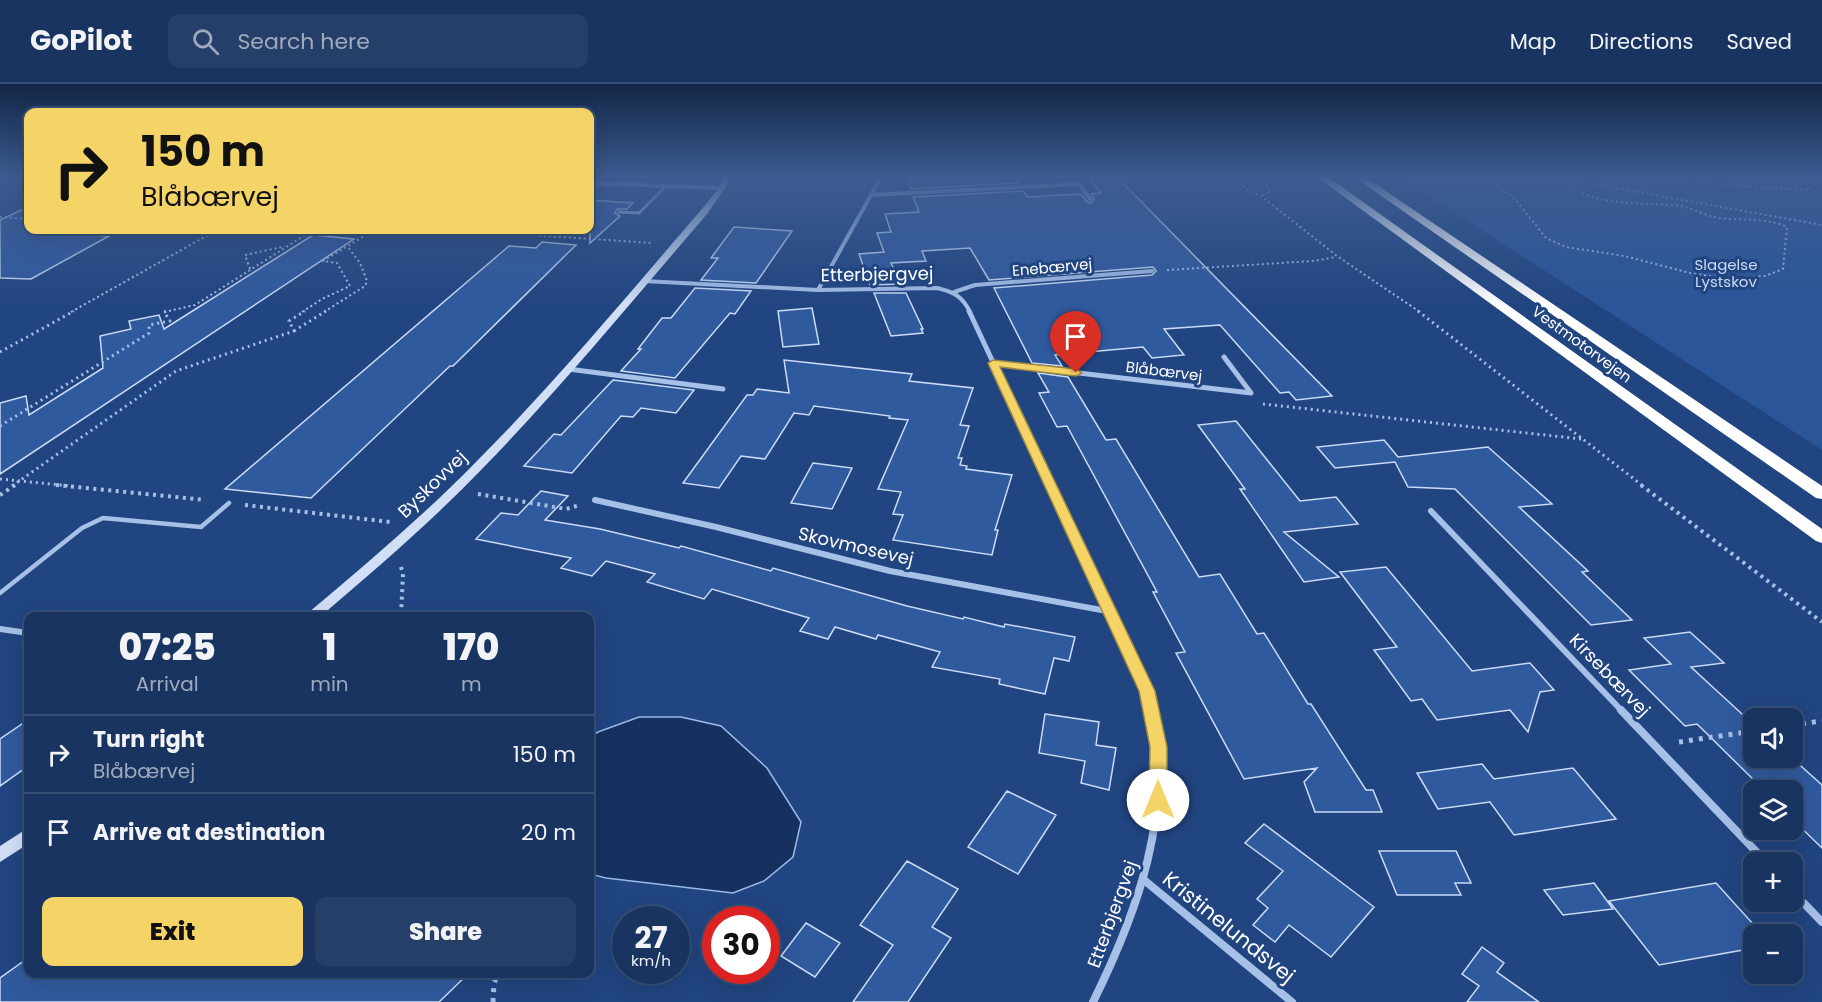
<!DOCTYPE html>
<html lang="en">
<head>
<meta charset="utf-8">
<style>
  body { margin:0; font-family:Poppins,sans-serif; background:#263f69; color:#f1f3f6; height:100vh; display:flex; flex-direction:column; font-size:22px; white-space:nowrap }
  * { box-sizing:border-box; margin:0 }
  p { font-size:20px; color:#9faabd }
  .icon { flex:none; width:33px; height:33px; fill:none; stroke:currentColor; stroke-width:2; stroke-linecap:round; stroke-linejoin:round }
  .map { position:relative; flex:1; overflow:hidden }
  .details { position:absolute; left:24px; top:528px; width:570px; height:366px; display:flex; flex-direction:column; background:#193460; border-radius:12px; box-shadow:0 6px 24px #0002,0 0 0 2px #374f75 }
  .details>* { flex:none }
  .hud { position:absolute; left:24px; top:24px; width:570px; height:126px; border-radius:12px; box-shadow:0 6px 24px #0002,0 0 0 2px #374f75; background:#f5d467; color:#111; overflow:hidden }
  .tools { position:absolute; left:1743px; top:624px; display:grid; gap:12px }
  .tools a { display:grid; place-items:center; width:60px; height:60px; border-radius:12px; background:#193460; box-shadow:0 6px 24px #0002,0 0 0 2px #374f75; font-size:30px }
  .speed { position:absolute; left:612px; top:822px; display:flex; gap:12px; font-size:30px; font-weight:700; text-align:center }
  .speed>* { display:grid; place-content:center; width:78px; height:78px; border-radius:50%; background:#193460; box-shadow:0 6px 24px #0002,0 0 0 2px #374f75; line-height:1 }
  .speed small { font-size:15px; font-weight:400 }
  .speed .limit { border:9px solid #d22; background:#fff; color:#111 }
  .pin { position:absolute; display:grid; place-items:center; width:51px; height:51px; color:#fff; margin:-62px -26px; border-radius:50% 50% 50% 0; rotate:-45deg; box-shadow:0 0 6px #0007 }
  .pin .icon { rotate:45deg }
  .me { position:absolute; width:66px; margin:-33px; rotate:0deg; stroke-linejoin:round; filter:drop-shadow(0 0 4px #0008) }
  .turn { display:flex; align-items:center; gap:21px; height:126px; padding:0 18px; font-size:27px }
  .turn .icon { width:78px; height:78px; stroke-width:2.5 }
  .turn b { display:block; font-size:42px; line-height:51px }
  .eta { display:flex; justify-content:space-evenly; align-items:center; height:102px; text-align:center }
  .eta b { font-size:36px; font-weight:800; line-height:42px }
  .primary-button { display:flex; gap:12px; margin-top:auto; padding:12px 18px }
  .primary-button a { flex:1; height:69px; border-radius:12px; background:#f5d467; color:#111; font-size:24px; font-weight:800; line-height:69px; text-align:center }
  .primary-button a+a { background:#263f69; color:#f1f3f6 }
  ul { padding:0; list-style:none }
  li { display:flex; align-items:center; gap:18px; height:78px; padding:0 18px; border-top:2px solid #374f75 }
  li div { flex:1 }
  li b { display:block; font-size:22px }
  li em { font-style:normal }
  header { display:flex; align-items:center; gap:36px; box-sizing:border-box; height:84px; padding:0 30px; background:#193460; border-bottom:2px solid #374f75 }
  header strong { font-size:28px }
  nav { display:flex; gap:33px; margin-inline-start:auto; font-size:21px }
  .search { width:420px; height:54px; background:#263f69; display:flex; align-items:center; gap:15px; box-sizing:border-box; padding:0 21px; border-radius:12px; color:#9faabd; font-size:22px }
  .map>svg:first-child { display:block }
  .green { fill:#2a5598 }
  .water { fill:#163160; stroke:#9abae9; stroke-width:1.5 }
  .building { fill:#305a9e; stroke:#cadbf6; stroke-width:1.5 }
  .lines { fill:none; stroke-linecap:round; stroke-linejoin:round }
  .path-far3 { stroke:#a6c0e8; stroke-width:2; stroke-dasharray:2 3; stroke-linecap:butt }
  .path-far2 { stroke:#a6c0e8; stroke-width:3; stroke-dasharray:2 4; stroke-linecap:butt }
  .path-far1 { stroke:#a6c0e8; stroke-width:4; stroke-dasharray:3 4.5; stroke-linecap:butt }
  .path { stroke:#a6c0e8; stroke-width:5; stroke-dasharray:4 6; stroke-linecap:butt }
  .service-far1 { stroke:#a6c0e8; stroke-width:3 }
  .service { stroke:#a6c0e8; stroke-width:4.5 }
  .minor-far3 { stroke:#a6c0e8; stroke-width:4 }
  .minor-far2 { stroke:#a6c0e8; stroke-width:5 }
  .minor-far1 { stroke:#a6c0e8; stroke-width:6 }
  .minor { stroke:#a6c0e8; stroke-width:8 }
  .secondary { fill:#d1dff6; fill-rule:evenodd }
  .motorway { fill:#fff; fill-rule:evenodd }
  .route { fill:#f5d467; stroke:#9f8a43; stroke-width:1.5 }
  .labels { text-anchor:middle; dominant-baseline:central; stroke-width:6; stroke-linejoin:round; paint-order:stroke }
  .far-park-label { font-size:15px; fill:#cadbf6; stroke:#214580 }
  .far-street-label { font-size:15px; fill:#fff; stroke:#214580 }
  .street-label { font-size:18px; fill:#fff; stroke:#214580 }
  .near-street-label { font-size:21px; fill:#fff; stroke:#214580 }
</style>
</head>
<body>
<header>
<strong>GoPilot</strong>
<div class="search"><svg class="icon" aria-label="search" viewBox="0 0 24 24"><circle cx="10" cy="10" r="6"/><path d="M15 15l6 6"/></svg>Search here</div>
<nav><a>Map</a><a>Directions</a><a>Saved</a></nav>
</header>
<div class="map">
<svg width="1822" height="918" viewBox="0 0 1822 918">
  <rect width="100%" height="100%" fill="#214580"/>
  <path class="green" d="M1400,93h422v273z"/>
  <path class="water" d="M639,633h42l40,9 46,42 34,54 -8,35 -29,24 -31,12 -127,-15 -16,-4v-137l8,-5z"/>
  <path class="building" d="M911,93h102l5,6 -107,6 -3,-7h5z
    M1087,93h30l215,219 -36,4 -7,-8 -9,1 -60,-68 -56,4 20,26 -32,3 -9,-11 -88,8 7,11 -30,-3 -38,-75 158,-13 4,-4 -3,-4 -164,13 -19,-32 -48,3 4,10 -35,2 11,21 -32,1 -11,-31 25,-2 -7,-19 14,-1 -6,-18 34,-2 -6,-15 110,-6 5,6 53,-3 6,8 4,1 3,-4 -3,-5 10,-1z
    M590,116l43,3 -6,6h-10l-2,4 5,3 -30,27z
    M28,123v23l66,2 -6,3 21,1 -78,43 -31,-1v-58z
    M734,143l58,4 -36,52 -55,-3 17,-22h-7z
    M313,151l41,4 -354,235v-71l26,-7 3,19 74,-47 -3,-32 31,-7 -2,-8 30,-6 5,14z
    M542,158l34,3 -123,121h-3l-139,132 -86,-9 284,-243 27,2z
    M695,204l56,3 -16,23 -5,-1 -55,65 -54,-7 20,-22h-3l24,-31h9z
    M874,209h32l17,36h-2l2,4 -32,3z
    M812,224l7,36 -36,3 -5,-36z
    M784,276l128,14 -3,7 64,7 -13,37 9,1 -11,32h4l-2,7 7,1 -1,3 46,6 -17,55h3l-6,25 -99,-15 10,-25 -10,-1 8,-22 -23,-3 30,-69 -19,-2 1,-2 -76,-10 -5,9 -15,-2 -29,46 -24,-3 -22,32 -36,-5 64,-88h6l4,-6 32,4z
    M1038,289l30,4 38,63 10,-1 83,138 21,-3 37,60 7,-1 44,71h3l55,86h7l9,22h-67l-11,-30 13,-14 -73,11 -68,-126 9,-1 -32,-60h4l-90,-166 -10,1 -18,-34 10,-1z
    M613,296l81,10 -18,23 -35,-5 -8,9 -12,-1 -49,57 -48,-7 30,-32 7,1z
    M1236,337l64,80 36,-4 22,27 -74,8 55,45 -35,5 -64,-93h5l-47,-64z
    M1384,356l14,17 90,-10 64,57 -33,3 69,64 -6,1 50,48 -41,5 -136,-136 -47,-2 -13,-25 -60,6 -18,-21z
    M813,379l39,5 -20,41 -41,-6z
    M541,407l27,5 -23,24 55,9 79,19 2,-2 90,25 2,-3 134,38 56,13 1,-2 40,10 1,-3 70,13 -6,24 -15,-3 -9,36 -46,-10 1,-5 -68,-12 8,-15 -62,-17 -2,4 -41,-12 -7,12 -28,-8 9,-13 -97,-29 -8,10 -57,-17 8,-8 -49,-13 -14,15 -31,-8 10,-10 -95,-19 25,-26 17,2z
    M1386,483l86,104 58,-8 24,27 -14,2 -12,40 -18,-22 -73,10 -15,-21 -11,2 -37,-51 23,-3 -57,-75z
    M1690,548l34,31 -33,4 63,58v33h34l4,3v-3l30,27v63l-30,-29v-29h-28l-67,-66 -12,2 -56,-56 42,-6 -27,-26z
    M1045,630l54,8 -3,23 20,3 -7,42 -28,-7 4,-22 -46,-8z
    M28,636v46l-28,20v-47z
    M1482,680l12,15 79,-11 43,51 -102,16 -24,-33 -52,7 -21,-36z
    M1007,707l49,24 -38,59 -50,-27z
    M1264,740l110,83 -43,50 -42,-32 -14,17 -22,-17 15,-17 -11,-9 26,-28 -38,-28z
    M1379,767h77l15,32h-16l6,12h-64z
    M907,777l51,28 -26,38 19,11 -43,64h-55l40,-57 -33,-20z
    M1594,799l19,26 -50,6 -19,-25z
    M1716,799l38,42v23l-95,17 -50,-64z
    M806,839l34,20 -25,34 -34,-21z
    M1482,863l22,16 -7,9 42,30h-72l12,-16 -17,-12z
    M28,874v16h440l-29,28h-439v-24z"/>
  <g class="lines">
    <path class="path-far3" d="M1231,93l17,13 13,6 76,60 83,56
      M1260,93l11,14 -10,5
      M1485,93l30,22 31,39 20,9 58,9 66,17 38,6 37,-3 18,-7 4,-42c-22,-10 -45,-6 -68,-9 -14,-2 -26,-10 -39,-12 -39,-5 -84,3 -115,-24l11,-1 246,44
      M1686,93l43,8 72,5 9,-1v-12
      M1745,93l3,4 -1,6
      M0,133l28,2
      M454,146l199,13
      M250,185l-5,-14 37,-8
      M1167,186l146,-9 23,-4
      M71,228l146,-82
      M164,228l31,-7 118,-75
      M302,228l20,-13 28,-13 -13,-23 -14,-2 51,-31
      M324,228l41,-26 2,-5 -7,-18 -12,-16"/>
    <path class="path-far2" d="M1418,227l225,175
      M294,247l32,-20
      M0,268l74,-41
      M1263,320l318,35
      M0,342l149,-93v-8l21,-4 -6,-9 6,-1
      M0,395l71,7
      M12,402l164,-115 118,-40 -5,-10 16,-10"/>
    <path class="path-far1" d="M56,401l149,15
      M1641,401l181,137
      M478,410l88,15 14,-4
      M0,411l15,-10
      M245,421l145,17
      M401,483l2,7 -2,42"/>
    <path class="path" d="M1792,641l30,-4
      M1679,658l75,-11
      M493,918l1,-19 4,-9"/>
    <path class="service-far1" d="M619,128l20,1 27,-27"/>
    <path class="service" d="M0,509l82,-65 21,-10 98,9 28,-24"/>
    <path class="minor-far3" d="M590,99l132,5
      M871,111l208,-11 11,15
      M644,197l174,9 119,-2c17,4 25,8 33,24
      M818,206l63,-113
      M954,208l21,-7 177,-14"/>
    <path class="minor-far2" d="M969,227l82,175
      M993,279l258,30 -27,-36
      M568,285l155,20"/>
    <path class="minor-far1" d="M1050,401l97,206 5,20
      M595,416l121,27 174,44 222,41
      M1431,427l191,200
      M0,545l28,4"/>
    <path class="minor" d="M1621,626l145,152
      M1144,796l148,122
      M1792,807l30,31
      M1093,918c44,-89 82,-191 58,-292"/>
    <path class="secondary" d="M724,93h6l-5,11 -18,26c-74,86 -146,174 -225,255 -51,53 -106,100 -161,147h-14l1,-3c57,-48 114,-96 166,-149 80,-80 153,-168 227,-254l18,-22z
      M28,744v16l-28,18v-16z"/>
    <path class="motorway" d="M1317,93h11l494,352v14l-6,-2z
      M1354,93h11l457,309v13l-6,-1z"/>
  </g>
  <linearGradient id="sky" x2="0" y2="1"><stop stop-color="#122646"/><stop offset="0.42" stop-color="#3d5c91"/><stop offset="1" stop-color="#3d5c91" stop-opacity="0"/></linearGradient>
  <rect width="1822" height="221" fill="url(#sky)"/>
  <path class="route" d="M993,276l83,9 6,4 -6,3 -76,-9 155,324 12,56v53l-3,5 -6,2 -6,-2 -3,-5 1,-53 -11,-56 -151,-328z"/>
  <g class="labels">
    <g class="far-park-label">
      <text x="1726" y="180">Slagelse<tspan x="1726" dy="17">Lystskov</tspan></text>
    </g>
    <g class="far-street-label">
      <text transform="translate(1052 183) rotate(-5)">Enebærvej</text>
      <text transform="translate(1582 260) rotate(36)">Vestmotorvejen</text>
      <text transform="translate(1164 287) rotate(7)">Blåbærvej</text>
    </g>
    <g class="street-label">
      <text transform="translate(877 190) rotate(-1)">Etterbjergvej</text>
      <text transform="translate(432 400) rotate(-44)">Byskovvej</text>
      <text transform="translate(856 462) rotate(13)">Skovmosevej</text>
      <text transform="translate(1610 591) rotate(46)">Kirsebærvej</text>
      <text transform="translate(1112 830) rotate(-70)">Etterbjergvej</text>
    </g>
    <g class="near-street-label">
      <text transform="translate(1229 843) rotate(39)">Kristinelundsvej</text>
    </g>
  </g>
</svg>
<div class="tools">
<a><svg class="icon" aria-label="sound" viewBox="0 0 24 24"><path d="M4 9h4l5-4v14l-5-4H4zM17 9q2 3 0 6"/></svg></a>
<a><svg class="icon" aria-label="layers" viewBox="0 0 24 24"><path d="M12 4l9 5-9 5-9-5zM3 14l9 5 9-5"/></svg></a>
<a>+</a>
<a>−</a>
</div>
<div class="speed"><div>27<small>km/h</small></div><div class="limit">30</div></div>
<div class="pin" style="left:1076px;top:289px;background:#d93025"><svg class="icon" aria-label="arrive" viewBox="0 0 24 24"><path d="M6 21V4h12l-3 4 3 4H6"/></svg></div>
<svg class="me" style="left:1158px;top:716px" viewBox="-20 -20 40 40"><circle r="19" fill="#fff"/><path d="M0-13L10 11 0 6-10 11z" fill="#f5d467"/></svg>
<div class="hud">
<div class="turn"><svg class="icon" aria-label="right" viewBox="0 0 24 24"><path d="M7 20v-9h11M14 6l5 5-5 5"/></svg><div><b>150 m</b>Blåbærvej</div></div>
</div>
<section class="details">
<div class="eta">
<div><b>07:25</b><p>Arrival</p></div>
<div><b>1</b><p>min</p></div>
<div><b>170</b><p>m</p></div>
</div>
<ul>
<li><svg class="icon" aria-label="right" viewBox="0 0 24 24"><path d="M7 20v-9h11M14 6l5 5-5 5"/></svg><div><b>Turn right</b><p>Blåbærvej</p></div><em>150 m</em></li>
<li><svg class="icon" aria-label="arrive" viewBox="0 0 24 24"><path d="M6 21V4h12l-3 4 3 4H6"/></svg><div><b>Arrive at destination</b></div><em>20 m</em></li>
</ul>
<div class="primary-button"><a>Exit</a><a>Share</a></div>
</section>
</div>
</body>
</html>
